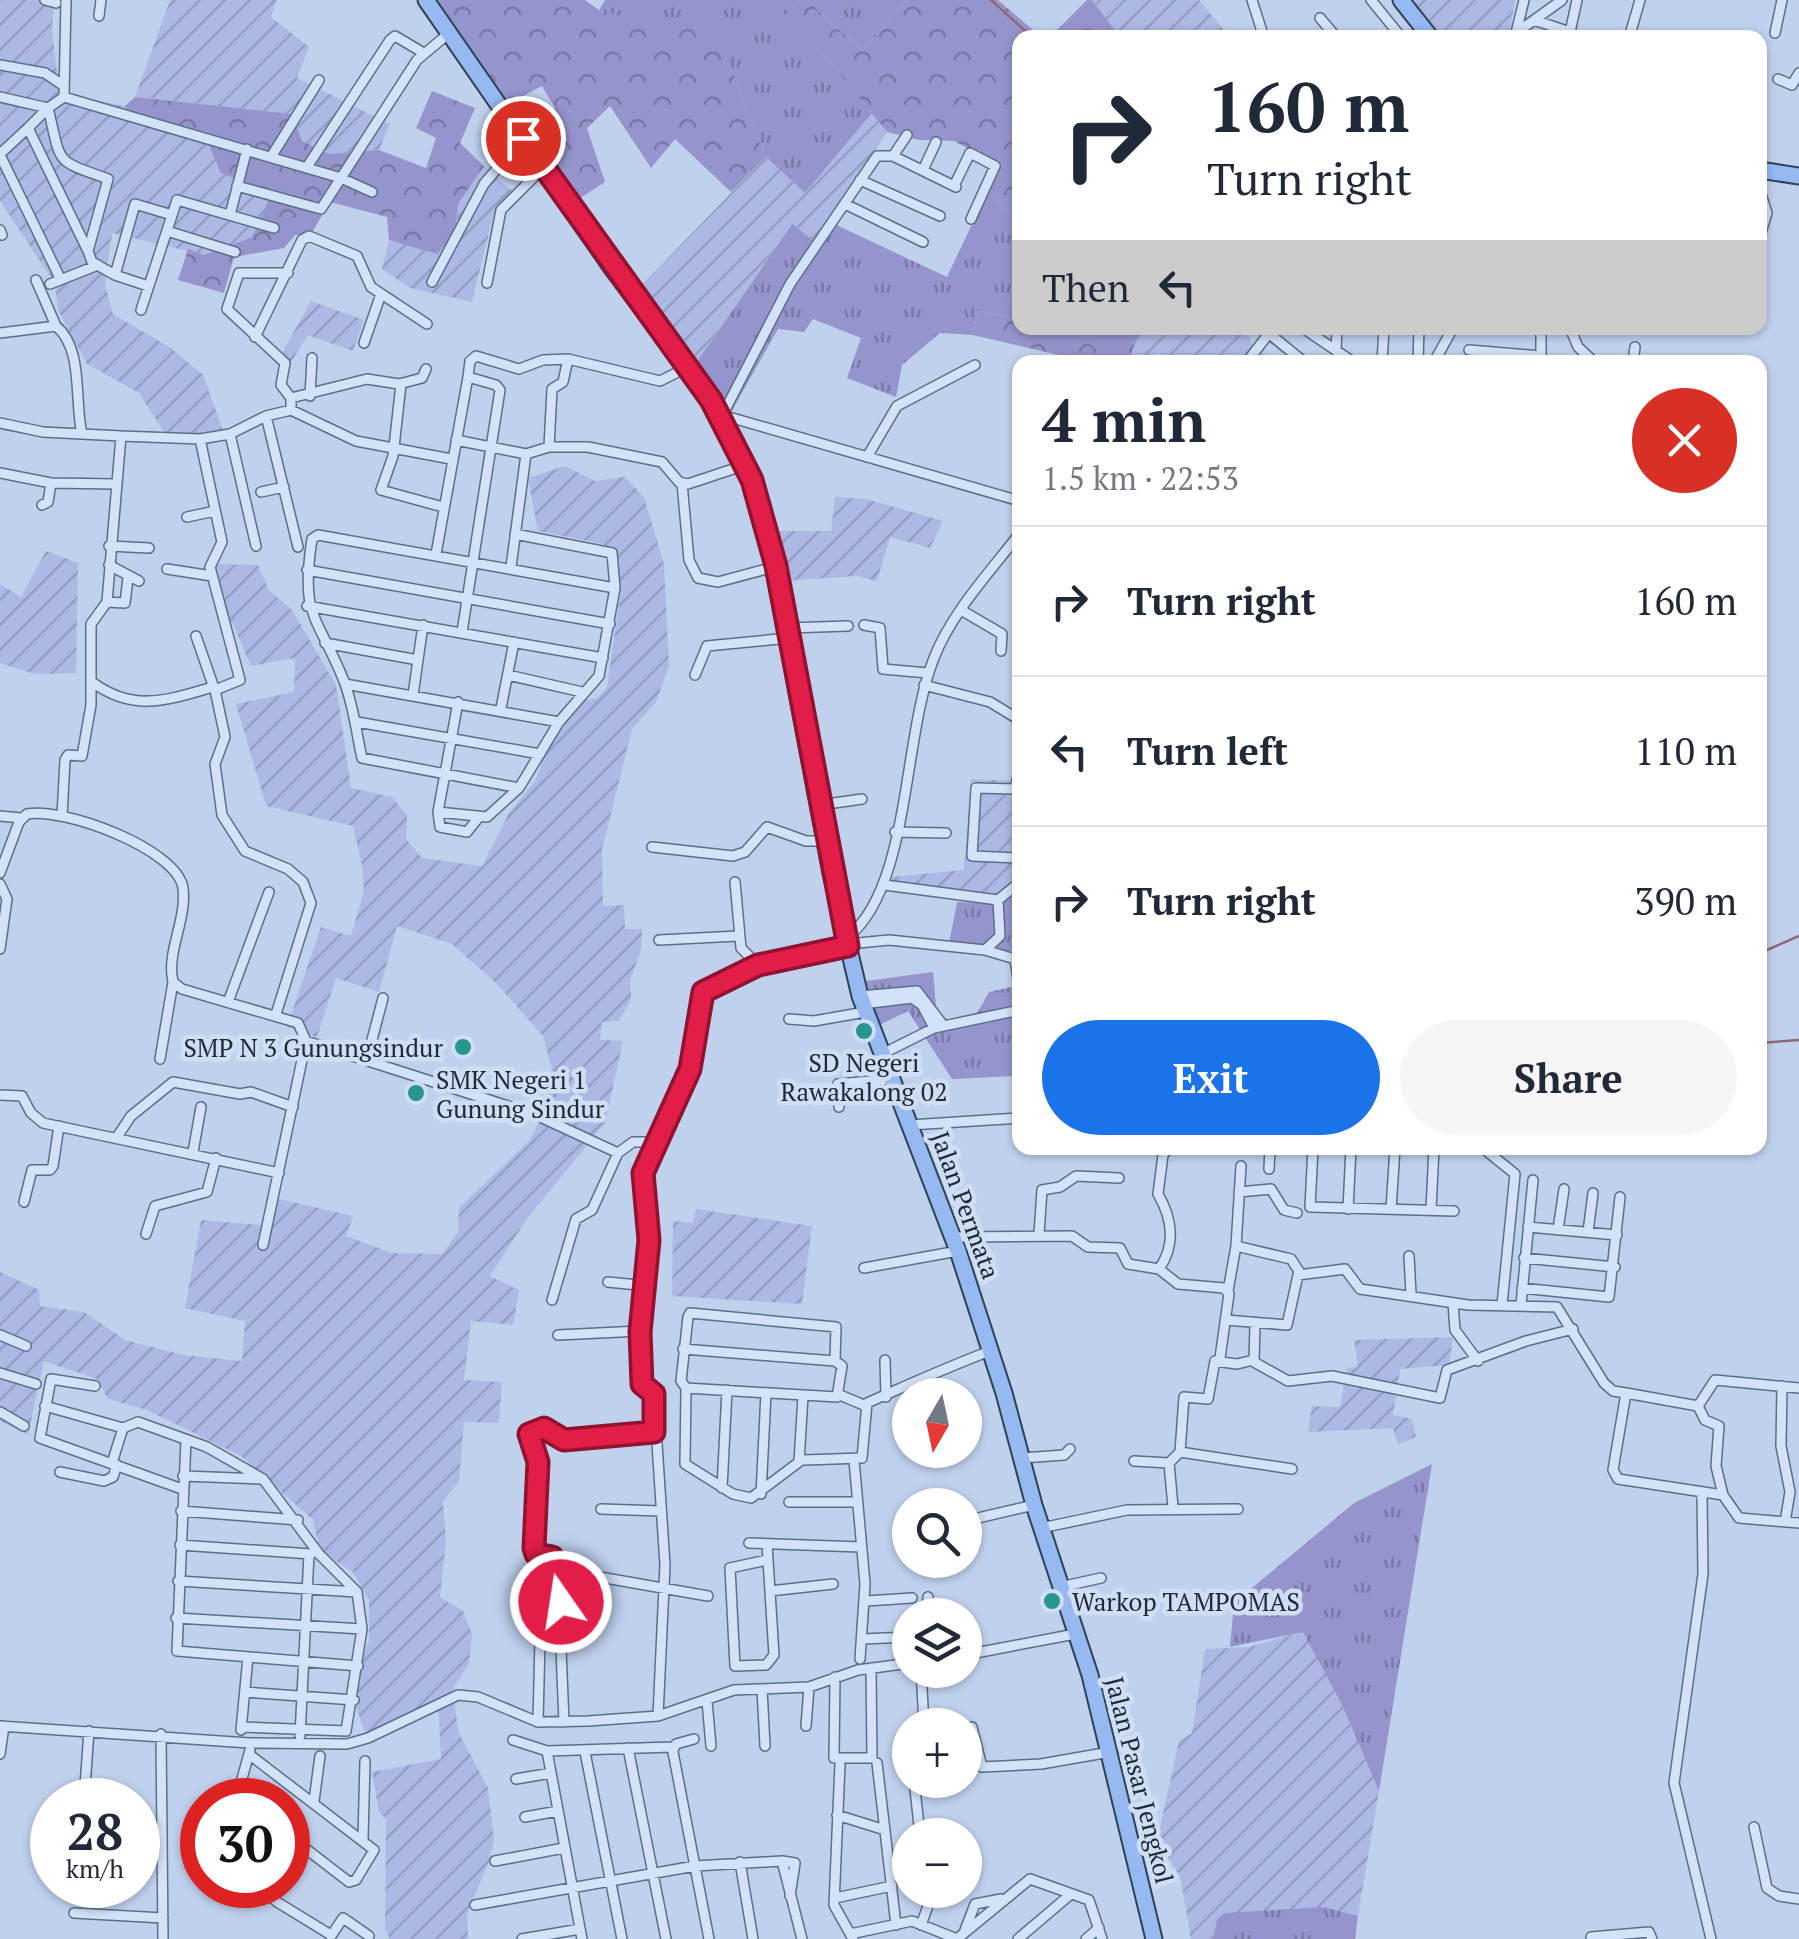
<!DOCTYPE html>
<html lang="en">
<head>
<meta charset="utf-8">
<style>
  body { margin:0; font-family:"PT Serif",serif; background:#f6f6f7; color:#1f2937; height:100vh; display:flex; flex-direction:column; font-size:38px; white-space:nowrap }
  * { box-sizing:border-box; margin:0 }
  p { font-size:32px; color:#747a83 }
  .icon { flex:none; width:55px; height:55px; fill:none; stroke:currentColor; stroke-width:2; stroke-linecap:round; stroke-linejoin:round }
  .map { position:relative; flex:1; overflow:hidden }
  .details { position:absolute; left:1012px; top:355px; width:755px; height:800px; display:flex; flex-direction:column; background:#fff; border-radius:20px; box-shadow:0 2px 8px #0004 }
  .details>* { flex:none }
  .top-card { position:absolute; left:1012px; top:30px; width:755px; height:305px; border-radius:20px; box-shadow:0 2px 8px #0004; background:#fff; color:#1f2937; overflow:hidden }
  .needle { width:65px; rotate:189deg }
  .tools { position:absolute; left:892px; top:1378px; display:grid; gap:20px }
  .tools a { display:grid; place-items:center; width:90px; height:90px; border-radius:50%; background:#fff; box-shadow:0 2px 8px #0004; font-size:50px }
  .speed { position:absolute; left:30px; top:1778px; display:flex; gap:20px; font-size:50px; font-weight:700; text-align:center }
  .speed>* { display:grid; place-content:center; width:130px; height:130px; border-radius:50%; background:#fff; box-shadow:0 2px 8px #0004; line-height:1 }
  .speed small { font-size:25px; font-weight:400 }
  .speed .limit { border:15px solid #d22; background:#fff; color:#111 }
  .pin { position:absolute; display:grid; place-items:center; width:85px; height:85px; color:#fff; margin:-42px; border:5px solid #fff; border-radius:50%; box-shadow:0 2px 10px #0007 }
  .me { position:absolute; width:110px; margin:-55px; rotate:347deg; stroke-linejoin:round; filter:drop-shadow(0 0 8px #0008) }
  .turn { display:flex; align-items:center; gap:35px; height:210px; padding:0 30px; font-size:45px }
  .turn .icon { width:130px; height:130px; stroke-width:2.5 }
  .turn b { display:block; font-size:70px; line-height:85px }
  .then { display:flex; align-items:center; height:95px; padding:0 30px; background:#0003; gap:20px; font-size:38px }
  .round { display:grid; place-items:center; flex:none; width:105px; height:105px; border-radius:52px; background:#f6f6f7 }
  .headline { display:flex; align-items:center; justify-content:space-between; height:170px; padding:0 30px }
  h1 { font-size:60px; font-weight:700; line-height:75px }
  .button { display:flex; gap:20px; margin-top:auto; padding:20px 30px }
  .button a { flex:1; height:115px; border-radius:60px; background:#1a73e8; color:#fff; font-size:40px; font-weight:700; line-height:115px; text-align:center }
  .button a+a { background:#f6f6f7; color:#1f2937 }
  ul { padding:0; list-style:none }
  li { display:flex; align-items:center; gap:30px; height:150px; padding:0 30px; border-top:2px solid #e0e1e3 }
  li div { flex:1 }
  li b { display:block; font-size:38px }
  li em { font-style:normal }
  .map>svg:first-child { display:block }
  .farmland { fill:url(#farmland-furrows) }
  .grass { fill:url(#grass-tufts) }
  .forest { fill:url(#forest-crowns) }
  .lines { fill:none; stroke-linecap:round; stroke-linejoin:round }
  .stream { stroke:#8e6a75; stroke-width:2.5 }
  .minor-casing { stroke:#587187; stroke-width:12 }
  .primary-casing { stroke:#2c4454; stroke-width:19 }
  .minor { stroke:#d3e1f9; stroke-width:9 }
  .primary { stroke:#96b9f2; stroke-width:15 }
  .route-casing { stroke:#92132f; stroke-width:25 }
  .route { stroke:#e11d48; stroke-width:18 }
  .poi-dot { fill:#27968e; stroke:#cfddf5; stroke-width:4 }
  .labels { text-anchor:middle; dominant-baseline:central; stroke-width:9; stroke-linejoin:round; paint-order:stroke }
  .poi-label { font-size:25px; fill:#1c2b36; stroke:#cfddf5; text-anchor:start }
  .street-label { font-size:25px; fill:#1c2b36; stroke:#cfddf5 }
</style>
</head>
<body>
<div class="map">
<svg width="1799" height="1939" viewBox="0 0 1799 1939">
  <defs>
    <pattern id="farmland-furrows" width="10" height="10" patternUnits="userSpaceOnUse" patternTransform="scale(2.5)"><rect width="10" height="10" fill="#adb9e4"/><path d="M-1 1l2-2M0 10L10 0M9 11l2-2" fill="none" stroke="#949fc4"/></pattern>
    <pattern id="grass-tufts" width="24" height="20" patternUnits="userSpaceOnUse" patternTransform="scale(2.5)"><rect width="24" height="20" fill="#9694cc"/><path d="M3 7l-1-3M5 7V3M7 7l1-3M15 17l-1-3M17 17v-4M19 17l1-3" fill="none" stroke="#7a79a6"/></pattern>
    <pattern id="forest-crowns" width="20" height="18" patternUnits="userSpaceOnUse" patternTransform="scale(2.5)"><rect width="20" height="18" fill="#9694cc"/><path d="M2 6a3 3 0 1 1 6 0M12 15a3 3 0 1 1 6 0" fill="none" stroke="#7a79a6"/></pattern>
  </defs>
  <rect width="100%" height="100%" fill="#c0d1ee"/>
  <path class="farmland" d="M0,0h54l-2,32 7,56 8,7 58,11 5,14 74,14 69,59 -21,44 -48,18 -92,-22 -7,52 8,29 58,34 32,27 21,58 -53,10 -32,-50 -52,-29 -29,-54 -3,-26 -55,-83z
    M170,0h107l-6,17 38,30 -12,31 93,46 -11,26 -48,4 -29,-13 -9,-27 -158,-17z
    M1092,0h107l31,37h-110z
    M1399,0h116l-6,35 -4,3 -77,-1z
    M872,113l15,19 -73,109 -23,-16 -101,147 -58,-77 134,-138 39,36z
    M484,166l28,25 -19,25 -21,86 -62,-14 -28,-19 7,-29 48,13 18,-19 3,-30z
    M311,301l53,19 -11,31 -45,-16 -22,35 -9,-8z
    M1141,328h107l5,20 28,14h-96l-29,-9 -2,9h-26z
    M565,466l30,15 30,-4 19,20 20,67 5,102 -13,36 -24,27 -30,121 1,56 21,-1 1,24h17l-1,21 -11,30 1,19 -12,22 -17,1 -2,18 23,1 -18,82 -79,97 -36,56 29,14 -6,35 -42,-4 -7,59 38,2 -3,41 -35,-1 -5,59 -16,21 3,40 -6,55 23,14 9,23 -3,30 -16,24 5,43 30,57 6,52 -5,22 -22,52 1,25h-78l-5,-10 1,-110 -7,-7 -7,-40 69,-13 -3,-58 -71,37 -17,-48 19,-49v-40l-16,-29 -33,-21 -7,-31 -72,-64 -94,-46 -39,-11 -11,-20 -53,-18 -16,74 -28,-14v-149l39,18 1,16 44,6 41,28 58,15 59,6 3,-40 -60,-13 16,-88 69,6 5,-28 78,18 -7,20 46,17 50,1 16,-22 1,-24 71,-68 15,-30 8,-37 -10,-37 -46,-52 -45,-40 -55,-18 -18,66 -43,-14 -19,59 -30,-10 34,-100 30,9 13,-45 -2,-26 -9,-39 -87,-20 -30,-102 58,-12 1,-34 -44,8 -18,-42 -14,-14 -10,-40 10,-6 39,1 11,25 23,20 44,75 15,103 41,9 15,18 -1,24 16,19 60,8 27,-53 26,-32 11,-30 36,-50 15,-3 10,-11 13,-92 -5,-40 -12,-11 -65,-13 -10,-53z
    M835,497l31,2 77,22 -13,27 -40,-11 -13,44 -20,-5 -75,5 -10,-50h59z
    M46,551l32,12 -2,110 -42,1 -34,-11v-79l21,13z
    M971,779l49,2v102l-21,21 -113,-13 4,-14 74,-7z
    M696,1209l116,17 -10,78 -130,-8 1,-75 20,2z
    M1453,1337l-4,28 -49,4 -7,46 19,4 4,18 -18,7 -5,-16 -85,4 4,-26 28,1 7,-39 11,-1 -4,-27z
    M1303,1631l40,76 36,84 -21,125 -34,-9 -107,12 -4,20h-22l-11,-63 -23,-35 22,-100 13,-8 13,-84 44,-2z"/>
  <path class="grass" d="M605,0h193l-17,21 42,32 49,60 -67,80 -39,-36 -53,-134 -37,10 -77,-23z
    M807,0h101l-46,51z
    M989,188l31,41v23l-15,64 -27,-5 -5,24 -33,-2 -38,32 -6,32 -49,-19 14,-40 -48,-19 -9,13 -26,-3 -53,94 -35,-51 102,-148 22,17 12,-21 121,57z
    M1012,882l8,1v68l-72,-2 9,-47 42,2z
    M933,972l4,45 17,3 24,-8 11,-20 31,-7v69l-5,3v19l-63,3 -44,-68 -35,17 -14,-46z
    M1432,1464l-53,327 -36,-84 -40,-75 -73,15 4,-44 120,-100z
    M1324,1907l34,9 -3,23h-142l4,-20 8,-6z"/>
  <path class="forest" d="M428,0h157l14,10 77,22 37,-10 53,135 -35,35 -56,-53 -24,29 -41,-62 -23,22 18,54 -37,24 -50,-78 37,-20 -13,-22 -38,20z
    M798,0h9l55,51 46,-51h90l43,37 -21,1v191l-31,-41 11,-23 -46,-24 -35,-1 -32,-8 -64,-79 -43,-32z
    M1087,0h5l28,37h-70z
    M432,91l43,17 -15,35 24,23 -26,38 -3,30 -18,20 -48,-14 -2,-23 -57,-15 -19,32 -16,1 -11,13 -50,9 -10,36 -46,-13 10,-31 16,6 48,-18 20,-44 -51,-20 -17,-39 -75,-14 -4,-14 10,-9 158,17 9,27 28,13 49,-4 47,18 10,-30 -20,-10z
    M1020,252v76h121l-13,34h-40l-115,-27 5,-24 27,5z"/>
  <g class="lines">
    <path class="stream" d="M991,0l42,38
      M1270,341l27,21
      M1760,953l39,-17
      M1760,1043l39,-3"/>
    <g class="minor-casing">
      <path id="minor" d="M45,0l11,3
        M1252,0l12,38
        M1371,0l31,38
        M99,16l2,-16
        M1320,18l17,20
        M1534,20l36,12
        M1516,33l8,-33
        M1775,33l7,-33
        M1569,37l8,-37
        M1509,38l53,-38
        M1629,38l11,-38
        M0,65l45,8 19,13
        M1778,79l14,6 7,-12
        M0,97l48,11 -20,20 59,121
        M64,97l2,-97
        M0,154l28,-26
        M0,155l60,123
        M893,156l14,-21
        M271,157l48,-77
        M307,167l83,-127 5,-4 27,16
        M923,170l13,-28
        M860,180l80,36
        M237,186l84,23 96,-149 31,-26
        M954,186l16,-33 25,13 -24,53
        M1760,191l7,22 -7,23
        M845,204l78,38
        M230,215l17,-66
        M0,230l2,5
        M167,231l68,21
        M288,273h-49l-12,36 58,54 -4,22 10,13v12
        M115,275l-23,-13 -4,-11 20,-72c-55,-20 -46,-13 -60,-71l16,-11 277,81 31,14
        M36,280l20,46
        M432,282l52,-98 39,-46
        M487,283l14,-73 43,-43
        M50,284l48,-19
        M148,286l-33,-11 20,-71 37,11
        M141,310l36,-110 97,28
        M1303,328l50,34
        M1437,328h162
        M1570,328l8,19 16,15
        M0,333l56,-7c28,23 18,75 26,108l39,2 -14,166 -16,22v81l-9,51 -14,-1 -3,5 -3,56
        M1271,335l33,27
        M255,337l47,-97 7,-4 48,20 14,31 56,37
        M364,343l17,-49
        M1469,350l72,6
        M1336,351l1,-23
        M1247,362l26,-34
        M1382,362l2,-34
        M1418,362l1,-34
        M1434,362l19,-34
        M1541,362v-31
        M1633,362l2,-15
        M468,377l2,-16 6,-5 43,13 24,-9 25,-1 92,22 26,-13
        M401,384l-8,72 -12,34 62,17
        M310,396l2,-38
        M291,398l76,-19 32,5 23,-6 4,-9
        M723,414l67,-130 87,-128h16l63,31
        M722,415l298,86
        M266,416l32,131
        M0,423l43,9 39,2
        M230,434l26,112
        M121,436l79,3 30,-5 36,-18 25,-6 65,31 95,18
        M200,439l22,103 -12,25 30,113 -25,10 10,47 -10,27 7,51 23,36 43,18 15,13 8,21 -35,111
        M456,440l70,14 23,-7h39l74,15 17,20 9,2 57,-19
        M549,447l3,-58 11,-7 5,-23
        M867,457l30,-51 78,-41
        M0,473l51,10 65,1
        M682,483l7,77 9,18 20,4 56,-15
        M261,492l23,-5
        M42,505l6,-3 3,-19
        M187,517l28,-6
        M109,546l40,2
        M436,554l32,-177 28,8 4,5 -38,242
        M109,565l30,16
        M511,567l15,-113
        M167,569l45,7
        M307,570l303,54
        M107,602l18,1 3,-25
        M307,606l296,52
        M961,610l41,24 -1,17
        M864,625l16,3 3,41 45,4
        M787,628l61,-2
        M196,636l18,52
        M325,643l93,17
        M508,675l74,17
        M695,675l12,-29 82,-8
        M92,682c42,31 76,18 121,5
        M345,684l214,38
        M924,685l66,17 28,17 2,14
        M413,695l10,-70
        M458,702l-20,110 49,5 32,-29 40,-66 40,-46 16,-88 -3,-35 -97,-19
        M501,708l13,-66
        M357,722l183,32
        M519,788l-157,-30c-6,-26 -8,-51 -18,-77 -27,-67 -44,-63 -32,-142l6,-4 297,53
        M820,805l42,-6
        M438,812l2,15 27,5 12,-15
        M0,816l21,2
        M895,832l51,1
        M652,847l81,9 12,-4 22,-25 39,14h20
        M0,873l19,-51 8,-8c37,-7 150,35 156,74 4,32 -17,64 -10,94l9,7 116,34 8,18 -43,204
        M735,882l6,66 17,17
        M1018,883l1,-25 -47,-2 4,-68 39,1 5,-22
        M0,884l7,15 -7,50
        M885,885l113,15 22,-18
        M847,938c64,-51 55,-200 87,-280 18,-46 56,-86 86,-125
        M659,940l79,-4
        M848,944l41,-4 96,10 15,-14 -2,-36
        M985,950l30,9 5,34
        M860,996l57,-5 26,34
        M228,1002l41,-110
        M863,1004l49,-6 10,7 12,23
        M789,1019l25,2 51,-9
        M306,1041l230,74 82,38 15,-11h23
        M882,1054l52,-26 86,-18
        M160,1059l13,-77
        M367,1059l16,-61
        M0,1095l22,1 9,17 12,10 236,50
        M839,1107l-1,-23 54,-5
        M910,1125l110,-7
        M117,1137l14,-21 42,-34 67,12 11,-2 42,15
        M1313,1148l-3,59 144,4
        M1483,1148l32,26 -13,131
        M193,1152l8,-45
        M1269,1169l1,-21
        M1239,1192l32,-3 13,21 13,3
        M24,1202l8,-32h18l3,-4 6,-40
        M1348,1209l3,-61
        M1391,1209l4,-61
        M1431,1210l3,-62
        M1528,1227l89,8
        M1558,1230l6,-41
        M1588,1232l5,-39
        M146,1234l9,-28 52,-14 9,-34
        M1039,1234l3,-44 18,-3 16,-11 43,2
        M952,1237l120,-1 16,11 32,1 8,16 31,5 19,15 46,4 5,6 -9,64
        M1236,1246l55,13 9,14
        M1409,1256l2,38
        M1524,1258l91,9
        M864,1268l94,-17
        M1159,1269c17,-24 13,-51 -1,-75l5,-39 6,-7
        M608,1282l39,4
        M1522,1288l87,9 11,-100
        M1228,1291l8,-45 5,-80
        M552,1300l24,-81 16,-9 26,-57
        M1453,1303l2,27 23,31
        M1521,1305l12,-125
        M1226,1320l61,5 11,-50 47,-6 15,20 108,16 89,2 47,76 9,8 13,2 -13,77 5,9 105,16 16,23 60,5
        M1255,1324l-1,38 34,19 44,-5 108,22 7,-28 79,-29 47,-12
        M0,1335l26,11
        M558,1335l82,-4
        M683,1349l152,12
        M885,1360l1,37
        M0,1373l36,11
        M95,1386l-44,-7 -11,59 142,51
        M1782,1386l-1,60 9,46 -5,30
        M686,1388l151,9 5,-31 -7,-5 1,-34 -146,-14 -2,4 -7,64 5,7 -1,76 48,30 18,4 48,-36 4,-66
        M1626,1393l72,13
        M840,1395l26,11
        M45,1406l78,22 -11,35
        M1698,1406l17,-26 84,8
        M1698,1406l7,14 14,6 -3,40 7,29
        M0,1412l24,14
        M123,1428l15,-6 69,25 56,32 56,75 38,38 5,37 -16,102 -104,-4
        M186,1440l-9,211 181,15
        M1180,1452l4,-55 24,2 7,-38 22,3 16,-4
        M1022,1458l42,-3 6,-6
        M804,1460l58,-2 5,-55c41,-18 80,-36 123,-52
        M854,1460l11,124 -5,75
        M1134,1461l35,2
        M60,1472l44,9 9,-4 4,-12
        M183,1476l77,3
        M722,1488l5,-98
        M1702,1492l1,82 -29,209 37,156
        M761,1494l5,-101
        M789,1502h68
        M1173,1507l-4,-44 11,-11 112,17
        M601,1509l59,2
        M181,1511l117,9
        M965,1521l69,-16
        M1041,1528l86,-18 111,-1
        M906,1534l4,-1
        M749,1543l112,4
        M767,1544l7,111 -8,10 -31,1 -5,-98 37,-8
        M180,1545l131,9
        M594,1576l114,20
        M178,1581l179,11
        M1060,1587l41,-9
        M770,1591l63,-7
        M866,1601l46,-3
        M926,1615l2,-18
        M176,1618l186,11
        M863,1639l45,-2
        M965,1655l110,-21
        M921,1670l3,55
        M835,1677l-1,81h38l-1,-90
        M762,1689l3,57
        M245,1692l109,8
        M707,1701l4,45
        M658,1716l7,-151 -11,-167 -14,-19 9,-139 -6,-67 47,-104 13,-77 55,-27 91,-18
        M538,1722l2,-82
        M564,1722l-6,-145 -7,-22 -14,-1 -3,-5 3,-87 -7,-30 13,-4 22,12 89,-9
        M0,1726l249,17 98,1 21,-6 90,-43 20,2 60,25 50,-1 70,-5 76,-26 75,-3 49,-17 52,-7
        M806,1726l3,-39
        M972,1727l10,40 59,-3 69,-12
        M241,1730l7,-73
        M161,1734l2,205
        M300,1736l9,-182
        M513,1740l34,11 125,-4 37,192
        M628,1748l38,191
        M673,1750l3,-6 18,-5
        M547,1751l35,188
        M585,1752l37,187
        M0,1754l4,-28
        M250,1755l124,95 -18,30 -7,2 -61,-47
        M877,1763l19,162
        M840,1764l-6,141 19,34
        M516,1779l35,-6
        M914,1780l6,55
        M84,1800l5,-69
        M236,1800l14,-50
        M314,1801l6,-45
        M837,1815l48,15
        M525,1817l33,-6
        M1754,1827l13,61 12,8 20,3
        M363,1839l2,-78
        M495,1861l69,-13
        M782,1861l20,78
        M740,1862l13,77
        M259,1885l18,17 54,33
        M835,1898l57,-12
        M475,1905l220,-39 87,-5 13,2 -5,33
        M74,1913l89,5
        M921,1925l12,-33
        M965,1930l10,-26 26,-5
        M850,1934l62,-13 45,18
        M331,1936l12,-18 26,18
        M1591,1937l58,-5 3,7
        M522,1939l58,-10
        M957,1939l73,-60 59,21 13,39
        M1018,1939l53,-45
        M1086,1939l13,-11"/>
    </g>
    <g class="primary-casing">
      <path id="primary" d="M426,0l185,267 100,134 51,104 69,368 29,123 98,255 46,142 30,112 56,170 64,264
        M1401,0l30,38
        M1760,170l39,6"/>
    </g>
    <use href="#minor" class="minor"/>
    <use href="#primary" class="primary"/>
  </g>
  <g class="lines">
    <g class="route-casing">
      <path id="route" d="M523,138l188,262 41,80 24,86 72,380 -90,19 -55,27 -13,77 -47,104 6,67 -9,92 2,52 12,10v38l-90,8 -20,-12 -15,6 9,28 -4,86 2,6 16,3 9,45"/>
    </g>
    <use href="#route" class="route"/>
  </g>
  <g class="poi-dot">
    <circle cx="864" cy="1031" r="10"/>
    <circle cx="463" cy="1047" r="10"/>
    <circle cx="416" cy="1093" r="10"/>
    <circle cx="1052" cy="1601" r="10"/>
  </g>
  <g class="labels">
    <g class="poi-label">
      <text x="443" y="1047" text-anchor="end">SMP N 3 Gunungsindur</text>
      <text x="864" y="1062" text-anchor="middle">SD Negeri<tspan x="864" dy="29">Rawakalong 02</tspan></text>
      <text x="436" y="1079">SMK Negeri 1<tspan x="436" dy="29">Gunung Sindur</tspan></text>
      <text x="1072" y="1601">Warkop TAMPOMAS</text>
    </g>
    <g class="street-label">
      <text transform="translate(966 1205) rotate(70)">Jalan Permata</text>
      <text transform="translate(1140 1780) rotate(76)">Jalan Pasar Jengkol</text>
    </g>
  </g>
</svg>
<div class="tools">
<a><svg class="needle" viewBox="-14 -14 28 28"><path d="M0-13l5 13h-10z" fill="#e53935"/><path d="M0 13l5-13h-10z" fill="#747a83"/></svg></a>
<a><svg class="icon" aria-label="search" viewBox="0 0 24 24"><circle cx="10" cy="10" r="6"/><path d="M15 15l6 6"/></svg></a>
<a><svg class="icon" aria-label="layers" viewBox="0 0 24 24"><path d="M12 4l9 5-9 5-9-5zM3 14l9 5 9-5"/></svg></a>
<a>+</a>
<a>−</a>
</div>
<div class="speed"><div>28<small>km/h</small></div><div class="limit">30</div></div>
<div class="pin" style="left:523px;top:138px;background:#d93025"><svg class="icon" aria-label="arrive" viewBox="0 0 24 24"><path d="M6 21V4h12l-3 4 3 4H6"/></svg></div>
<svg class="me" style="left:561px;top:1602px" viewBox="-20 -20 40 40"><circle r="17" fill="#e11d48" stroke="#fff" stroke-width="3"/><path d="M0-11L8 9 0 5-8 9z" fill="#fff"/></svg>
<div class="top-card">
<div class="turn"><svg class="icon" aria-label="right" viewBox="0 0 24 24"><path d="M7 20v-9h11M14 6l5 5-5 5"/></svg><div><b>160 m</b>Turn right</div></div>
<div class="then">Then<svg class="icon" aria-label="left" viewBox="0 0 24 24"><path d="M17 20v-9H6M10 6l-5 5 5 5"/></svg></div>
</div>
<section class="details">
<div class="headline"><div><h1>4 min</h1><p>1.5 km · 22:53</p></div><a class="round" style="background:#d93025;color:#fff"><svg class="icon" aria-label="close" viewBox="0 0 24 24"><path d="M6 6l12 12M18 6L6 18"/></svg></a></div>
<ul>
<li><svg class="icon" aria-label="right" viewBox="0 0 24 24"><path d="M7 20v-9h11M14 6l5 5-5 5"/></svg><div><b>Turn right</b></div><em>160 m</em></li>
<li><svg class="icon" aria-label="left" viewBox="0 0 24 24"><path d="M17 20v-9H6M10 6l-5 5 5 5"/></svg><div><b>Turn left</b></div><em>110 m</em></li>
<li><svg class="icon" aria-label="right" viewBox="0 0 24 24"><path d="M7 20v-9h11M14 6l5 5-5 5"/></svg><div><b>Turn right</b></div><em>390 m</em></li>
</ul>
<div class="button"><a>Exit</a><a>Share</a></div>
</section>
</div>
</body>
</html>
